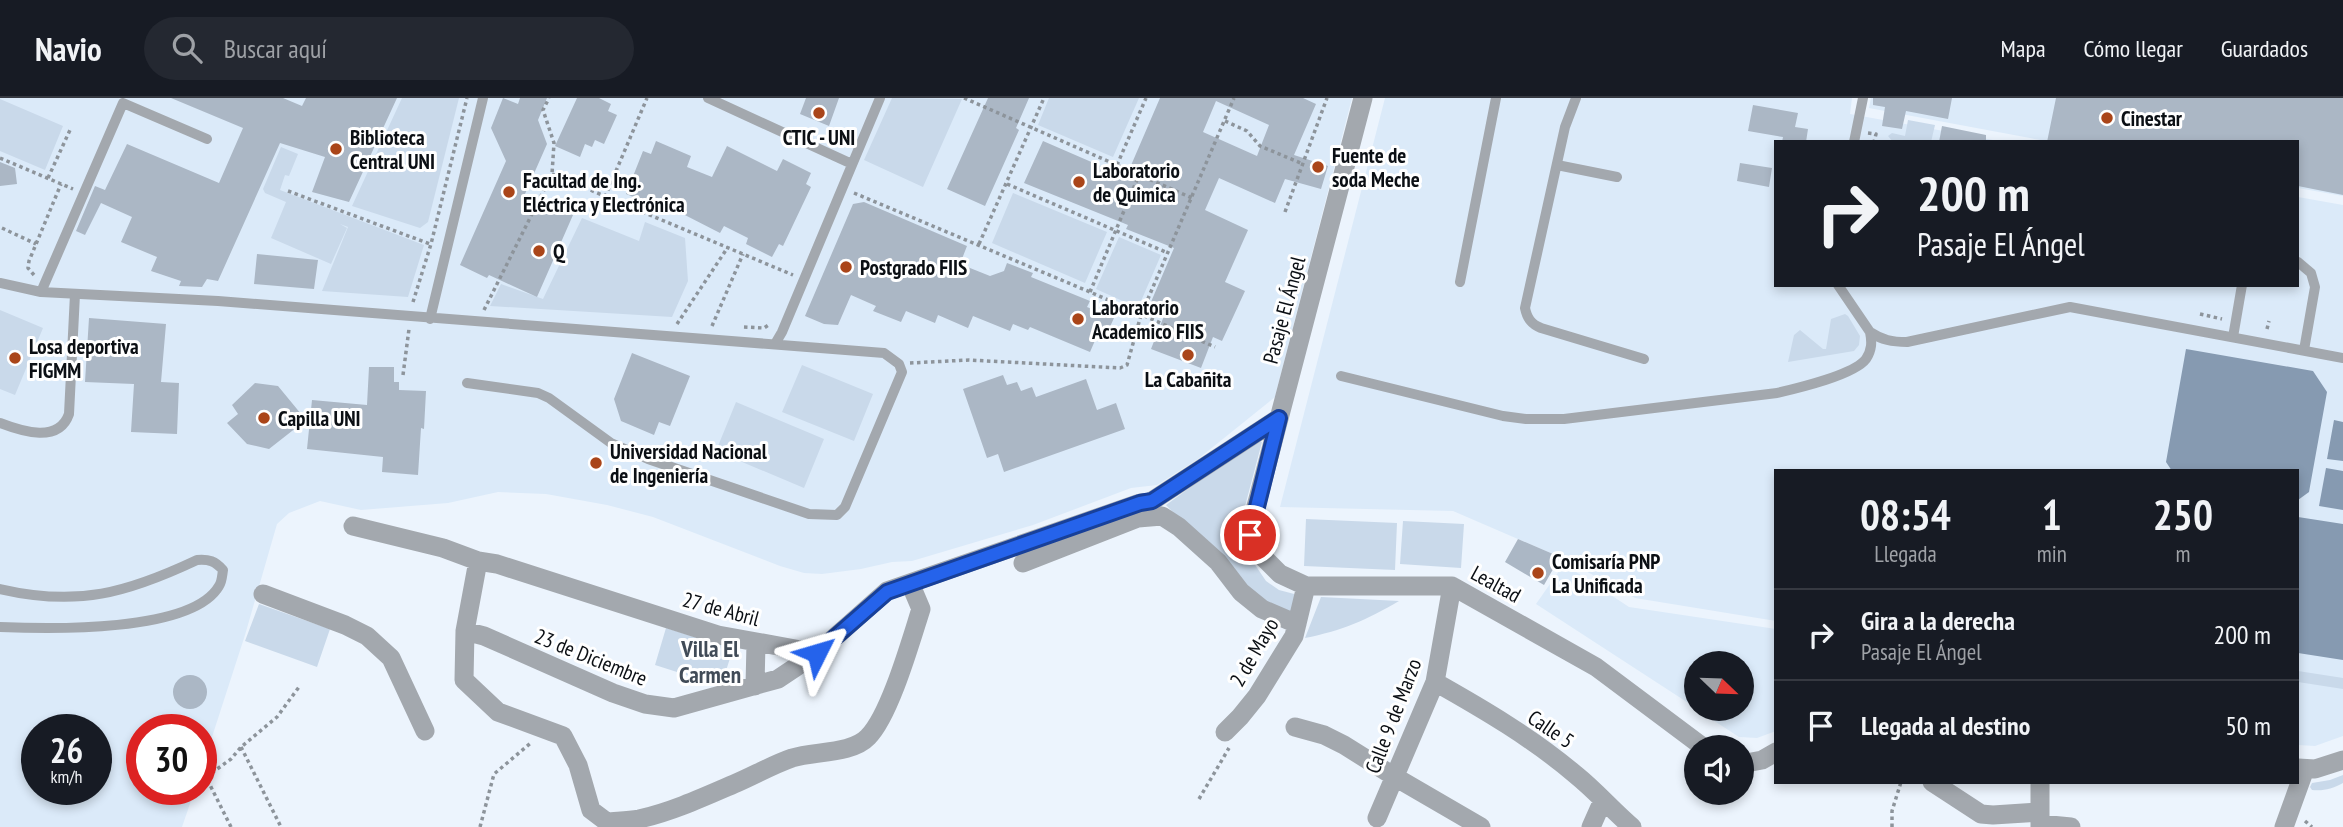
<!DOCTYPE html>
<html lang="es">
<head>
<meta charset="utf-8">
<style>
  body { margin:0; font-family:"PT Sans Narrow",sans-serif; background:#242831; color:#f1f3f6; height:100vh; display:flex; flex-direction:column; font-size:26px; white-space:nowrap }
  * { box-sizing:border-box; margin:0 }
  p { font-size:23px; color:#9ea1a6 }
  .icon { flex:none; width:38px; height:38px; fill:none; stroke:currentColor; stroke-width:2; stroke-linecap:round; stroke-linejoin:round }
  .map { position:relative; flex:1; overflow:hidden }
  .details { position:absolute; left:1774px; top:371px; width:525px; height:315px; display:flex; flex-direction:column; background:#171b24; border-radius:0px; box-shadow:0 4px 10px #0003 }
  .details>* { flex:none }
  .top-card { position:absolute; left:1774px; top:42px; width:525px; height:147px; border-radius:0px; box-shadow:0 4px 10px #0003; background:#171b24; color:#f1f3f6; overflow:hidden }
  .needle { width:46px; rotate:113deg }
  .fabs { position:absolute; left:1684px; top:553px; display:grid; gap:14px }
  .fabs a { display:grid; place-items:center; width:70px; height:70px; border-radius:50%; background:#171b24; box-shadow:0 4px 10px #0003; font-size:35px }
  .speed { position:absolute; left:21px; top:616px; display:flex; gap:14px; font-size:35px; font-weight:700; text-align:center }
  .speed>* { display:grid; place-content:center; width:91px; height:91px; border-radius:50%; background:#171b24; box-shadow:0 4px 10px #0003; line-height:1 }
  .speed small { font-size:18px; font-weight:400 }
  .speed .limit { border:10px solid #d22; background:#fff; color:#111 }
  .pin { position:absolute; display:grid; place-items:center; width:60px; height:60px; color:#fff; margin:-30px; border:4px solid #fff; border-radius:50%; box-shadow:0 2px 7px #0007 }
  .me { position:absolute; width:77px; margin:-38px; rotate:50deg; stroke-linejoin:round; filter:drop-shadow(0 0 5px #0008) }
  .turn { display:flex; align-items:center; gap:24px; height:147px; padding:0 28px; font-size:32px }
  .turn .icon { width:91px; height:91px; stroke-width:2.5 }
  .turn b { display:block; font-size:49px; line-height:60px }
  .eta { display:flex; justify-content:space-evenly; align-items:center; height:119px; text-align:center }
  .eta b { font-size:42px; font-weight:700; line-height:49px }
  ul { padding:0; list-style:none }
  li { display:flex; align-items:center; gap:21px; height:91px; padding:0 28px; border-top:2px solid #363941 }
  li div { flex:1 }
  li b { display:block; font-size:26px }
  li em { font-style:normal }
  header { display:flex; align-items:center; gap:42px; box-sizing:border-box; height:98px; padding:0 35px; background:#171b24; border-bottom:2px solid #363941 }
  header strong { font-size:33px }
  nav { display:flex; gap:38px; margin-inline-start:auto; font-size:24px }
  .search { width:490px; height:63px; background:#242831; display:flex; align-items:center; gap:18px; box-sizing:border-box; padding:0 24px; border-radius:38px; color:#9ea1a6; font-size:26px }
  .map>svg:first-child { display:block }
  .built { fill:#dbeaf9; fill-rule:evenodd }
  .green { fill:#c9d9ea }
  .water { fill:#869ab1 }
  .building { fill:#abb7c5; fill-rule:evenodd }
  .lines { fill:none; stroke-linecap:round; stroke-linejoin:round }
  .path { stroke:#8d949b; stroke-width:3.5; stroke-dasharray:3.5 3.5; stroke-linecap:butt }
  .service { stroke:#a3a8ae; stroke-width:10 }
  .minor { stroke:#a3a8ae; stroke-width:19 }
  .route-casing { stroke:#184099; stroke-width:18 }
  .route { stroke:#2563eb; stroke-width:12 }
  .poi-dot { fill:#aa4519; stroke:#fff; stroke-width:2.5 }
  .labels { text-anchor:middle; dominant-baseline:central; stroke-width:6; stroke-linejoin:round; paint-order:stroke }
  .poi-label { font-size:21px; font-weight:bold; fill:#0b0f14; stroke:#fff; text-anchor:start }
  .street-label { font-size:21px; fill:#0b0f14; stroke:#fff }
  .neighbourhood-label { font-size:23px; font-weight:bold; fill:#414b57; stroke:#fff }
</style>
</head>
<body>
<header>
<strong>Navio</strong>
<div class="search"><svg class="icon" aria-label="search" viewBox="0 0 24 24"><circle cx="10" cy="10" r="6"/><path d="M15 15l6 6"/></svg>Buscar aquí</div>
<nav><a>Mapa</a><a>Cómo llegar</a><a>Guardados</a></nav>
</header>
<div class="map">
<svg width="2343" height="729" viewBox="0 0 2343 729">
  <rect width="100%" height="100%" fill="#ecf4fd"/>
  <path class="built" d="M0,0h1352l-77,299 -77,62 -33,21 -8,5 -26,3 -98,37 -121,36 -20,1 -31,7 -39,5 -18,-1 -24,-7 -127,-49 -46,-12 -61,-11 -48,-2 -50,11 -87,7 -41,-9 -31,12 -12,11 -32,111 -44,136v-41h-59v59h53l-13,38h-182zM37,632h59v59h-59z
    M1385,0h467l-2,16 154,28h-228v143h522v-88l45,8v531l-28,10 -17,-1v-274h-522v150l-141,-23 -75,-41 -107,-46 -173,-4z
    M1871,0h472v98l-45,-8v-46h-247l-182,-34z
    M1564,466l65,43 147,22v102l-19,7 -18,-1 -43,-28h45v-46h-45v45l-160,-104z"/>
  <path class="green" d="M402,0h57l-31,124 -8,6 -68,-22z
    M892,0l70,1 -39,88 -59,-27z
    M1049,0h90l-26,59 -75,-32z
    M0,1l63,27 -18,44 -45,-19z
    M1908,22l27,5 -4,17h-38l-5,-6 4,-3 13,3z
    M281,49l17,7 -9,22 -4,-1 -5,15 144,55 -16,52 -86,-6 26,-64 -8,-3 7,4 -16,36 -60,-26 15,-36 -21,-9 -2,-4z
    M1013,95l94,39 -22,51 -93,-40z
    M582,120l57,23 6,-19 40,16 3,43 -16,36 -182,-11 11,-22 42,15z
    M1119,139l42,18 -23,53 -42,-19z
    M0,212l43,18 -28,67 -15,-6z
    M1845,216l3,2 12,20 -1,9 -5,6 -66,11 6,-27 6,-5 23,19h3l5,-30z
    M802,267l71,29 -19,47 -72,-29z
    M736,304l88,37 -20,49 -88,-37z
    M1255,342l7,2 -23,87 6,21 21,31 13,9 19,5 -6,20 -41,-21 -85,-89z
    M1306,421l91,4 -2,47 -91,-4z
    M1403,423l61,3 -3,44 -61,-4z
    M1321,499l78,4c-32,19 -58,30 -94,37z
    M259,506l71,25 -13,38 -72,-26z
    M666,530l67,21 -12,37 -66,-21z
    M2298,573l45,7v11l-45,-7z
    M2343,677v8c-11,6 -19,8 -31,7l-2,-3 2,-4 18,-3z"/>
  <path class="water" d="M2186,251l127,22 14,21 -18,100 -11,8v-29h-126l-6,-9z
    M2334,322l9,2v39l-16,-2z
    M2326,370l17,3v39l-24,-4z
    M2298,419l45,7v136l-45,-7z"/>
  <path class="building" d="M171,0h112l19,8 4,-8h91l-48,104 -37,-10 13,-35 -45,-14 -62,138 -11,-2 -5,8 -23,-1 2,-5 -30,-10 6,-14 -36,-15 11,-25 -31,-14 -16,32 -9,-4 19,-45 10,4 22,-46 92,39 24,-55z
    M503,0l15,6 2,-6h27l-9,22 9,24 -22,50 48,21 -36,82 -48,-22 -2,3 -27,-13 46,-104 -15,-33z
    M577,0h22l12,6 -3,7 9,4 -13,29 -9,-4 -3,7 -7,-3 -5,13 -25,-11z
    M806,0h33l-10,28 -29,-12z
    M988,0h41l-13,30 3,2 -34,76 -38,-17z
    M1160,0h143l13,6 -22,51 34,11 -7,23 -36,-10 -10,24 -56,-25 -14,32 43,20 -23,52 20,9 -23,50 -9,-4 -12,31 -50,-19 13,-33 -16,-7 26,-61 -48,-19 2,-4 -104,-42 19,-42 83,36zM1216,3l53,24 -12,31 -54,-24z
    M1873,0h79l-4,21 -42,-8 -4,18 -20,-3 3,-19 -12,-2z
    M2056,0h287v97l-45,-9v-44h-251z
    M1753,7l45,8 -3,14 13,2 -2,13h-24l1,-5 -35,-6z
    M1942,28l44,9v7h-47z
    M656,43l35,15 -4,11 25,10 15,-31 50,25 6,-12 28,14 -5,11 5,3 -28,59 -4,-2 -7,13 -26,-13 2,-6 -24,-12 -4,7 -41,-21 -1,3 -52,-21 17,-43 8,3z
    M0,64l15,6 2,16 -17,2z
    M1740,65l32,5 -3,19 -32,-6z
    M864,104l103,44 -7,18 30,12 14,-5 3,-8 26,10 -2,4 59,24 -3,6 27,11 -10,22 -7,-4 -7,16 -60,-25 -2,3 -15,-6 -3,7 -37,-15 -5,12 -30,-13 -3,8 -29,-12 -5,11 -28,-11 3,-5 -25,-11 -13,30 -14,-1 -19,-8 48,-112z
    M257,156l61,6 -4,29 -60,-5z
    M89,220l77,6 -5,58 18,1 -2,51 -46,-2 3,-48 -49,-2z
    M632,255l58,23 -20,50 -11,-4 -5,13 -33,-14 -7,-22z
    M369,269h25v15h5v8l27,1 -2,38 -3,-1 -3,47 -36,-3 1,-15 -76,-8 5,-49 55,5z
    M1003,277l4,10 10,-3 4,9 11,-4 4,10 50,-18 11,31 19,-7 9,26 -121,43 -6,-18 -11,4 -24,-69z
    M255,285l23,3 28,34 -37,29 -22,-5 -20,-21 11,-9 -6,-9z
    M1518,441l42,18 -16,28 -39,-23z
    M173 594a17 17 0 1 1 34 0a17 17 0 1 1-34 0Z"/>
  <g class="lines">
    <path class="path" d="M964,0l228,100
      M1225,23l22,10 13,15 43,18
      M1868,35l8,1 -2,8
      M0,60l73,31
      M1117,67l29,-67
      M552,76l241,101
      M48,80l22,-48
      M1007,86l161,69
      M288,93l142,53
      M854,95l236,99 125,55
      M605,99l42,-99
      M1285,114l42,-114
      M2,130l34,16
      M979,146l65,-146
      M34,177l-6,-7 1,-7 32,-77
      M1090,194l49,-117
      M413,204l18,-58 36,-146
      M484,212l68,-136 2,-31 -11,-33 6,-12
      M2200,216l22,5
      M677,226l51,-77
      M712,228l31,-72
      M744,229l20,1 6,-4
      M2267,231l2,-8
      M910,265l59,-3 151,8 7,-3 14,-50 93,-217
      M403,277l6,-46
      M241,649l40,80
      M1199,701l30,-51
      M2305,723l7,6
      M231,729l-25,-50 25,-18 10,-12 36,-30 22,-30
      M480,729l14,-53 38,-32
      M1892,729v-16l9,-29"/>
    <path class="service" d="M708,0l144,66
      M1576,0l-11,29 -40,181c2,10 6,16 16,20l103,31
      M1854,44l9,-44
      M1557,67l60,12
      M2298,164l13,11 4,14 -11,63
      M1460,184l36,-184
      M0,185l41,9 177,9 666,52 15,11 3,8 -57,135 -8,8 -28,-1 -161,-55 -37,-16 -62,-45 -11,-5 -71,-10
      M1838,187l32,47c12,8 22,10 37,10l163,-35 273,51
      M41,194l82,-189 84,36
      M430,221l53,-221
      M2233,239l9,-52
      M775,246l7,-12 98,-234
      M1341,278l162,40 23,3h38l213,-26c21,-5 77,-18 89,-34 6,-9 6,-17 4,-27
      M0,325c23,9 59,20 69,-9l6,-120
      M0,491c78,18 127,4 197,-29 12,-1 18,1 26,10 -1,6 -1,12 -4,16 -27,47 -171,43 -219,41"/>
    <path class="minor" d="M1363,0l-110,420 -3,17 9,18 21,21 26,12h146l144,81 107,80
      M353,428l90,22 35,13 19,3 221,71 99,18 70,-62 253,-88 12,-2 127,-83
      M478,463l-13,70 -1,49 34,32 65,24 15,29 13,45 16,12c10,-1 21,-1 32,-3 32,-7 65,-22 95,-35 19,-8 38,-19 58,-26 23,-7 60,-4 76,-21 22,-22 43,-97 53,-128l-11,-26
      M1023,465l115,-45 24,-2 17,11 39,35 23,30 21,17 35,15
      M263,496l82,31 22,11 24,22 34,73
      M465,533l19,5 129,57 32,11 29,4 104,-29 39,-26
      M1435,584c48,27 99,57 141,93 20,16 37,36 56,52
      M755,588l1,-43
      M1295,629l29,8 20,10 51,32 86,50
      M1225,634l15,-15 17,-21 37,-60 12,-50
      M1741,666l21,-4 14,-8
      M2298,670l17,1 28,-9
      M1932,684l49,32 12,1 47,-3
      M2040,684v45
      M1377,720l58,-136 17,-96
      M2040,726l31,3
      M1591,729l12,-27
      M2284,729l21,-58"/>
  </g>
  <g class="lines">
    <g class="route-casing">
      <path id="route" d="M817,555l70,-61 253,-89 12,-2 127,-83 -29,117"/>
    </g>
    <use href="#route" class="route"/>
  </g>
  <g class="poi-dot">
    <circle cx="819" cy="15" r="7"/>
    <circle cx="2107" cy="20" r="7"/>
    <circle cx="336" cy="51" r="7"/>
    <circle cx="1318" cy="69" r="7"/>
    <circle cx="1079" cy="84" r="7"/>
    <circle cx="509" cy="94" r="7"/>
    <circle cx="539" cy="153" r="7"/>
    <circle cx="846" cy="169" r="7"/>
    <circle cx="1078" cy="221" r="7"/>
    <circle cx="1188" cy="257" r="7"/>
    <circle cx="15" cy="260" r="7"/>
    <circle cx="264" cy="320" r="7"/>
    <circle cx="596" cy="365" r="7"/>
    <circle cx="1538" cy="475" r="7"/>
  </g>
  <g class="labels">
    <g class="poi-label">
      <text x="2121" y="20">Cinestar</text>
      <text x="350" y="39">Biblioteca<tspan x="350" dy="24">Central UNI</tspan></text>
      <text x="819" y="39" text-anchor="middle">CTIC - UNI</text>
      <text x="1332" y="57">Fuente de<tspan x="1332" dy="24">soda Meche</tspan></text>
      <text x="1093" y="72">Laboratorio<tspan x="1093" dy="24">de Quimica</tspan></text>
      <text x="523" y="82">Facultad de Ing.<tspan x="523" dy="24">Eléctrica y Electrónica</tspan></text>
      <text x="553" y="153">Q</text>
      <text x="860" y="169">Postgrado FIIS</text>
      <text x="1092" y="209">Laboratorio<tspan x="1092" dy="24">Academico FIIS</tspan></text>
      <text x="29" y="248">Losa deportiva<tspan x="29" dy="24">FIGMM</tspan></text>
      <text x="1188" y="281" text-anchor="middle">La Cabañita</text>
      <text x="278" y="320">Capilla UNI</text>
      <text x="610" y="353">Universidad Nacional<tspan x="610" dy="24">de Ingeniería</tspan></text>
      <text x="1552" y="463">Comisaría PNP<tspan x="1552" dy="24">La Unificada</tspan></text>
    </g>
    <g class="street-label">
      <text transform="translate(1284 212) rotate(-75)">Pasaje El Ángel</text>
      <text transform="translate(1496 486) rotate(29)">Lealtad</text>
      <text transform="translate(721 511) rotate(15)">27 de Abril</text>
      <text transform="translate(1254 554) rotate(-60)">2 de Mayo</text>
      <text transform="translate(591 559) rotate(22)">23 de Diciembre</text>
      <text transform="translate(1393 618) rotate(-69)">Calle 9 de Marzo</text>
      <text transform="translate(1551 631) rotate(34)">Calle 5</text>
    </g>
    <g class="neighbourhood-label">
      <text x="710" y="550">Villa El<tspan x="710" dy="26">Carmen</tspan></text>
    </g>
  </g>
</svg>
<div class="fabs">
<a><svg class="needle" viewBox="-14 -14 28 28"><path d="M0-13l5 13h-10z" fill="#e53935"/><path d="M0 13l5-13h-10z" fill="#9ea1a6"/></svg></a>
<a><svg class="icon" aria-label="sound" viewBox="0 0 24 24"><path d="M4 9h4l5-4v14l-5-4H4zM17 9q2 3 0 6"/></svg></a>
</div>
<div class="speed"><div>26<small>km/h</small></div><div class="limit">30</div></div>
<div class="pin" style="left:1250px;top:437px;background:#d93025"><svg class="icon" aria-label="arrive" viewBox="0 0 24 24"><path d="M6 21V4h12l-3 4 3 4H6"/></svg></div>
<svg class="me" style="left:817px;top:555px" viewBox="-20 -20 40 40"><path d="M0-17L14 15 0 8-14 15z" fill="#2563eb" stroke="#fff" stroke-width="4"/></svg>
<div class="top-card">
<div class="turn"><svg class="icon" aria-label="right" viewBox="0 0 24 24"><path d="M7 20v-9h11M14 6l5 5-5 5"/></svg><div><b>200 m</b>Pasaje El Ángel</div></div>
</div>
<section class="details">
<div class="eta">
<div><b>08:54</b><p>Llegada</p></div>
<div><b>1</b><p>min</p></div>
<div><b>250</b><p>m</p></div>
</div>
<ul>
<li><svg class="icon" aria-label="right" viewBox="0 0 24 24"><path d="M7 20v-9h11M14 6l5 5-5 5"/></svg><div><b>Gira a la derecha</b><p>Pasaje El Ángel</p></div><em>200 m</em></li>
<li><svg class="icon" aria-label="arrive" viewBox="0 0 24 24"><path d="M6 21V4h12l-3 4 3 4H6"/></svg><div><b>Llegada al destino</b></div><em>50 m</em></li>
</ul>
</section>
</div>
</body>
</html>
